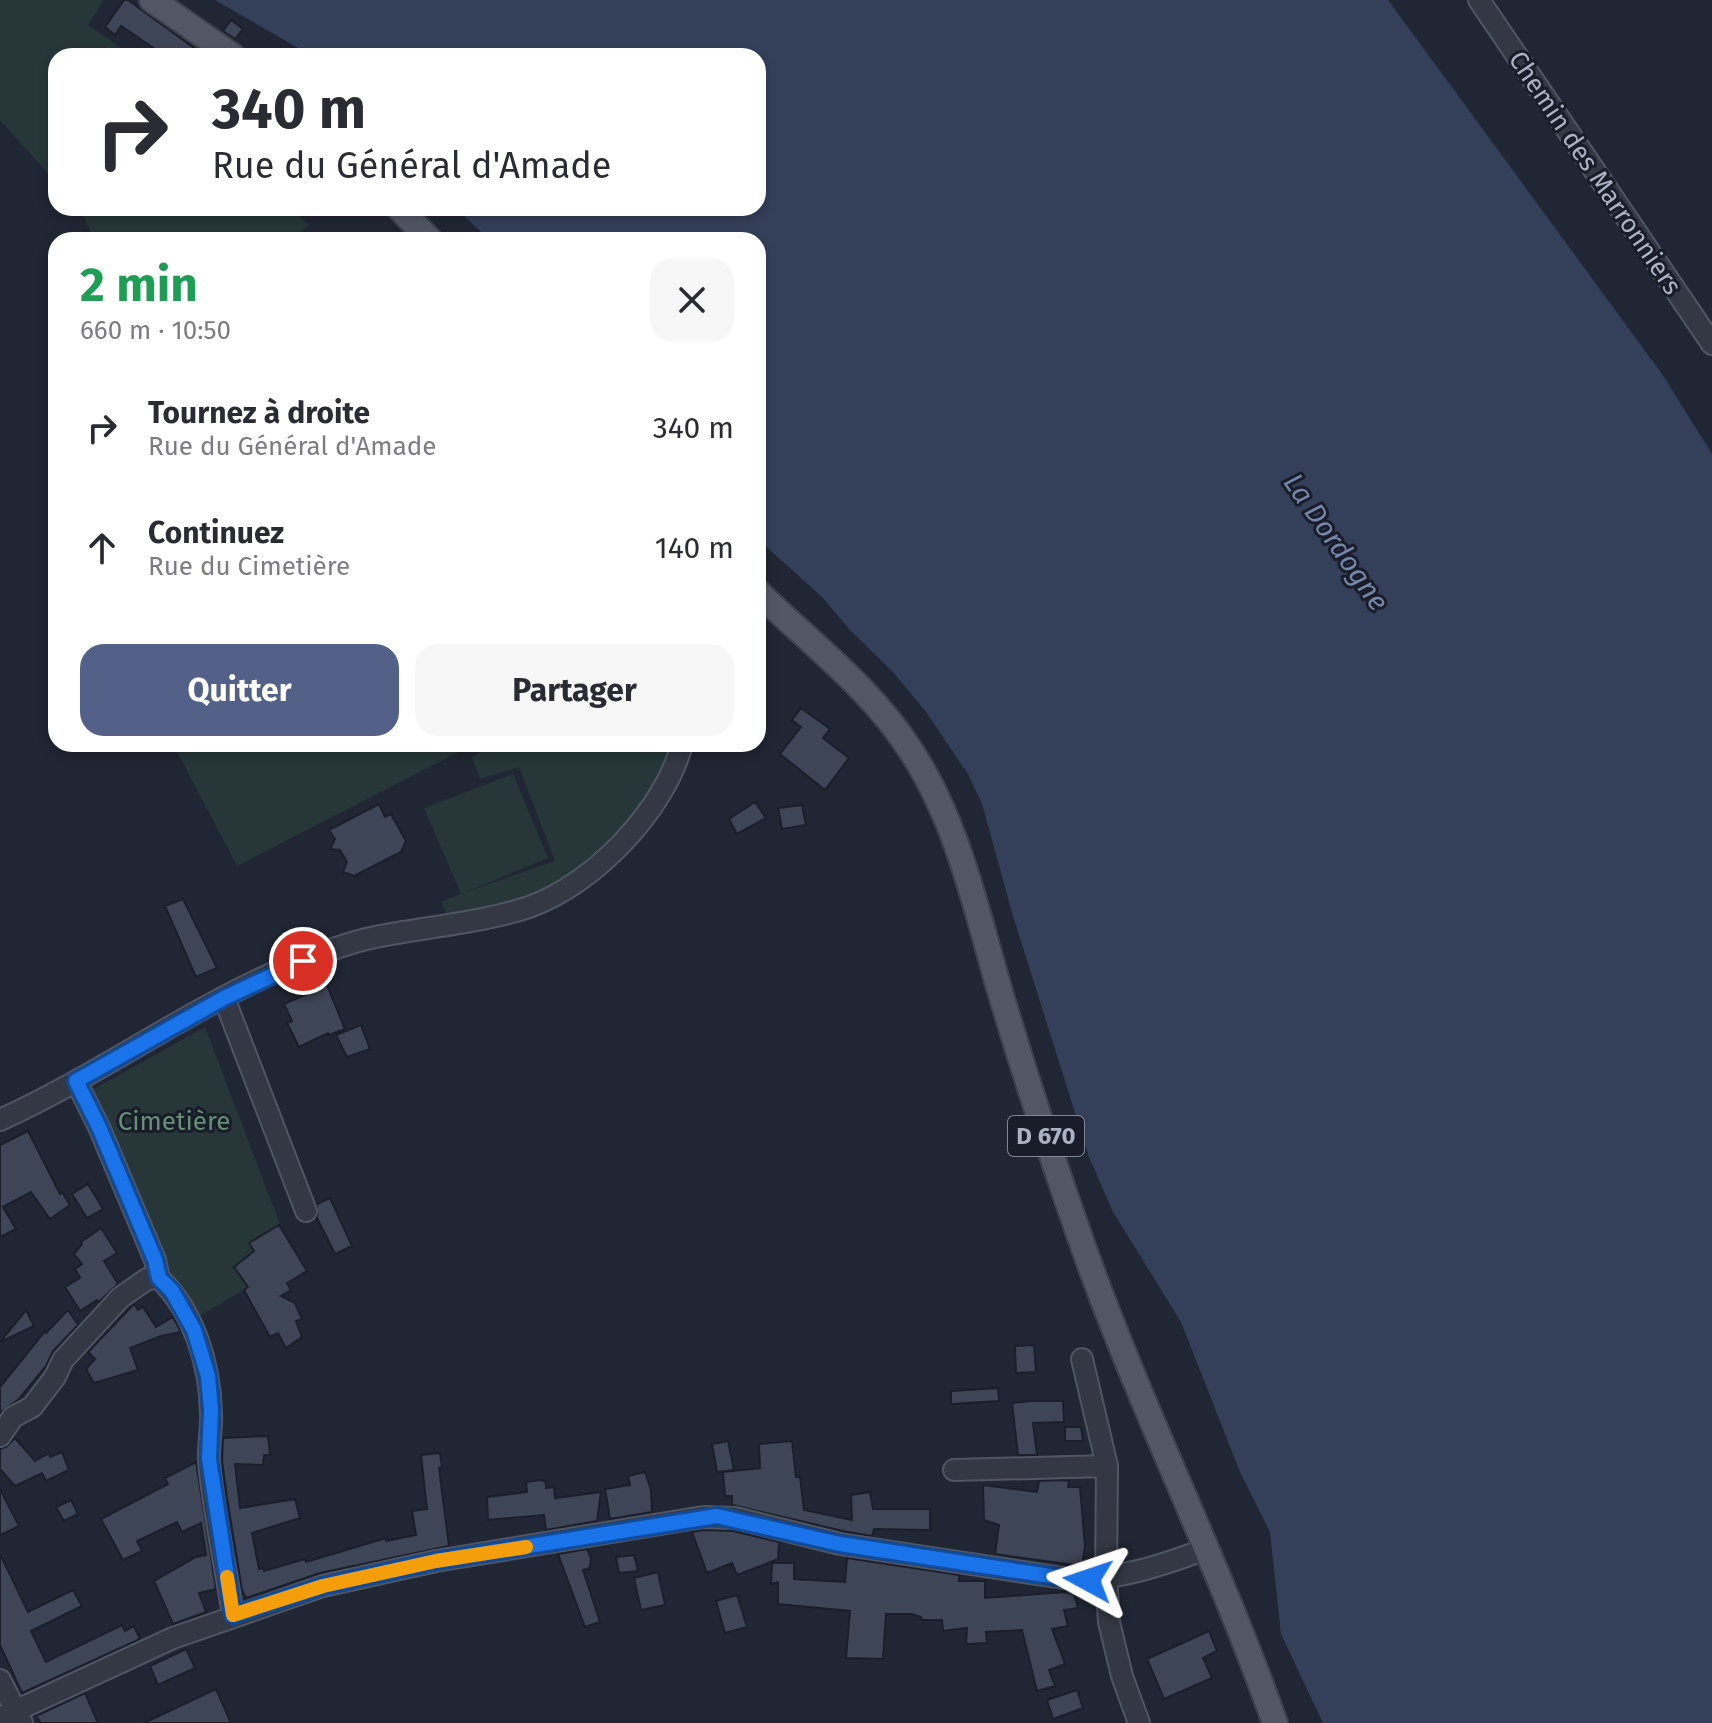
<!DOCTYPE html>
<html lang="fr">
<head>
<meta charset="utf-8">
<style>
  body { margin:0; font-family:"Fira Sans",sans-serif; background:#f7f7f7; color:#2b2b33; height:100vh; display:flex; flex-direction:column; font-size:30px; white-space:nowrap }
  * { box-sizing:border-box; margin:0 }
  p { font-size:26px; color:#7c7c81 }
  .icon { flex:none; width:44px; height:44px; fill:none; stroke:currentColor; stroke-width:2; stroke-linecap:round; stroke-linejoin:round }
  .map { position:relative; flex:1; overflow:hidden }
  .panel { position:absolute; left:48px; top:232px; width:718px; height:520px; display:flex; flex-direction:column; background:#fff; border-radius:24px; box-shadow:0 4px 12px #0003 }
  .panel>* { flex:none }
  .banner { position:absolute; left:48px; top:48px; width:718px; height:168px; border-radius:24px; box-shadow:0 4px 12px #0003; background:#fff; color:#2b2b33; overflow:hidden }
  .pin { position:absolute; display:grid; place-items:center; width:68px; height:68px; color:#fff; margin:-34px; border:4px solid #fff; border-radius:50%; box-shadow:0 2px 8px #0007 }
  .me { position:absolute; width:88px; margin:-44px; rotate:275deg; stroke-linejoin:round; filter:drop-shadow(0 0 6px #0008) }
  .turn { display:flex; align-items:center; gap:28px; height:168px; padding:0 32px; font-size:36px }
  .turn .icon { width:104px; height:104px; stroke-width:2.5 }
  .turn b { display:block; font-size:56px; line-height:68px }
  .round { display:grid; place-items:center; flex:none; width:84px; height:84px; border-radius:24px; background:#f7f7f7 }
  .head { display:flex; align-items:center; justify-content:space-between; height:136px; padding:0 32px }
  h1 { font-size:48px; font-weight:700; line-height:60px; color:#1e9e55 }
  .primary-button { display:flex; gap:16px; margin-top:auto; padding:16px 32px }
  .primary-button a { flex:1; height:92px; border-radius:24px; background:#536088; color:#fff; font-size:32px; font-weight:700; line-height:92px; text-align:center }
  .primary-button a+a { background:#f7f7f7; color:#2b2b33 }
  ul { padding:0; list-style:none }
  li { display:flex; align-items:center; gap:24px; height:120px; padding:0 32px }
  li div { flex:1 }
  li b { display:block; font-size:30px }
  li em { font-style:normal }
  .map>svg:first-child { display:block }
  .green { fill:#263639 }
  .water { fill:#343f5a }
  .building { fill:#3e4556; stroke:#1b1f2b; stroke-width:2 }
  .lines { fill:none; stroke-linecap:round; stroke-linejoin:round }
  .minor-casing { stroke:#505563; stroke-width:24 }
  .major-casing { stroke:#3c414e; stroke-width:28 }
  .minor { stroke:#333844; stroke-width:20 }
  .major { stroke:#515765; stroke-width:24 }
  .route-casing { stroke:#114b97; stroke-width:20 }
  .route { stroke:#1a73e8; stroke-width:14 }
  .slow { stroke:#f59e0b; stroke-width:14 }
  .labels { text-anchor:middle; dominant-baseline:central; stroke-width:6; stroke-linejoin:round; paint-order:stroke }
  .shield { fill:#191d29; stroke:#818594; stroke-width:2 }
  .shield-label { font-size:24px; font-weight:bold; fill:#adb2c2 }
  .street-label { font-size:26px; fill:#adb2c2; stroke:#191d29 }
  .park-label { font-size:26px; fill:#669075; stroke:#191d29 }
  .water-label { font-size:28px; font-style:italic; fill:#7686a9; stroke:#191d29 }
</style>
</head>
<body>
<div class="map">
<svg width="1712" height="1723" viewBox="0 0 1712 1723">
  <rect width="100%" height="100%" fill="#202633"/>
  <path class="green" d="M0,0h104l-16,25 45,31h-77v123l-6,-3 -50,-56z
    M80,208h211l18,17 -17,15h-198z
    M173,744h301l-237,122z
    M481,744h191c-8,26 -21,55 -38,77 -27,34 -79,68 -121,80 -22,6 -45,9 -66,14l-6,-13 20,-8 -37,-86 89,-34 35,84 -82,34 89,-31 -36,-94 -39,12 -8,-22 12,-7z
    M205,1027l75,197 -30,19 6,11 -19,14 10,20 -49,29 -28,-47 -76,-181z"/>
  <path class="water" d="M215,0h1173l274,374 50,80v1269h-389l-42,-89 -11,-102 -30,-60 -59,-150 -68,-110 -24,-55 -76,-241 -31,-112 -14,-30 -42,-62 -33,-40 -43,-42 -28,-33 -64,-58v-299h-269l-33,-32h302v-152h-446z"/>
  <path class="building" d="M124,0h4l77,56h-40l-44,-30 -6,9 -10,-8z
    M231,20l12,9 -8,10 -12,-8z
    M801,708l29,21 -7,9 26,20 -24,32 -45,-36 21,-27 -9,-7z
    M755,802l11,16 -29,16 -8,-15z
    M379,804l6,13 6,-3 15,27 -5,11 -47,24 -11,-4 4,-10 -7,-12 -10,-1 5,-10 -6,-9z
    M802,805l4,20 -24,4 -4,-21z
    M183,899l34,69 -21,9 -31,-71z
    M327,985l18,44 -16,6 -1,-2 -29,14 -12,-24 5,-2 -8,-17z
    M361,1025l9,24 -23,8 -11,-22z
    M28,1131l32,63 2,-2 8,13 -20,14 -19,-27 -28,15 13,22 -16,8v-92z
    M88,1184l15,25 -16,9 -15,-24z
    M330,1198l22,48 -17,8 -18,-36v-14z
    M279,1225l28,46 -20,12 4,7 -10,6 14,7 7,16 -6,2 6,16 -16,11 -8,-15 -8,4 -26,-47 4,-3 -14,-20 20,-16 -5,-8z
    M101,1228l16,25 -13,8 14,23 -19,18 -2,-2 -17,11 -15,-24 15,-9 -5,-9 7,-5 -8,-10 8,-10 -1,-2z
    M134,1304l4,6 5,-3 13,20 17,-10 8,15 -20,4 -31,12 8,22 -44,13 -8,-14 9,-10 -7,-7z
    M26,1310l8,16 -34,16z
    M68,1310l10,15 -25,26 -7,15 -27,33 -19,14v-26l45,-56 1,2z
    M1034,1345l2,27 -20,1 -1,-27z
    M998,1388l1,13 -48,3v-13z
    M1031,1401h32l1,21 -31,1 4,32h-19l-6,-52z
    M1065,1427h16l2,14h-18z
    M268,1436l2,19h-6l-1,10 -28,-1 5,44 55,-9 5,19 -48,15 7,36 4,-1 1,3 41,-12 1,3 80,-24v3l30,-6 -4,-24 15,-2 -6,-54 19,-2 2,14 -3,1 10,78 -129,27 -74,25 -4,-8 -15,-92 -5,-37 1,-23z
    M15,1438l20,23 14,-8 1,4 12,-5 7,18 -23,11 -4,-8 -27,13 -15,-17v-20l6,-2z
    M728,1441l6,29 -17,2 -5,-28z
    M792,1441l4,36h4l4,33 48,10 -1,-25 19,-3 3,17h57v21l-56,-1 -2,7 -29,-5 -111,-26v-9h-7l-2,-24 37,-4 -1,-24z
    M196,1462l20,127 -17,4 7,19 -33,12 -19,-43 42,-24 10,-2 -5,-32 -19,9 -5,-10 -40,19 5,10 -19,9 -22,-41 67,-35 -3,-6z
    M645,1472l6,18 1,22 -42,7 -5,-30 25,-4 -2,-9z
    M541,1480l5,2v6l8,-1 1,11 46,-6 -4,29 -51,9 -2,-15 -56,5 -1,-23 40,-5 -1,-10z
    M1060,1480l9,1 -1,6h12l5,59 -3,20 -87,-12 4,-29 -15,-5 -1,-35 54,7 2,-11z
    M0,1489l19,37 -19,9z
    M71,1500l7,14 -14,7 -8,-14z
    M704,1530l29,1 46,11 -1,17 -41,16 -5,-12 -25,10 -15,-41z
    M587,1549l4,9 -1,10 -7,2 17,52 -15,5 -27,-73z
    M0,1554l28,58 45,-22 9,16 -51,25 15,31 76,-37 3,6 9,-5 6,13 -118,54 -22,-48z
    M634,1555l4,16 -19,2 -3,-16z
    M847,1558l112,17v6h26v17l80,-6 9,2 4,14 -14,2 4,16 -16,3 13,35 -16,6 6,16 -18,5 -15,-61 -36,2 1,11 -21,1 1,-16 -24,3 -1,-11h-20l-1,-3 -9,-3h-26l-3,45 -37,-1 4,-47 -72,-7v-22l-7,2 1,-21h22v16l51,3z
    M658,1572l7,33 -24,5 -7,-32z
    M737,1595l10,32 -22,6 -9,-32z
    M1209,1631l8,20 -14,7 9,20 -48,21 -17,-40z
    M186,1649l9,19 -37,17 -8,-19z
    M216,1689l15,34h-87z
    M1077,1690l6,18 -30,11 -6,-19z
    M85,1693l13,30h-57l-5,-7z"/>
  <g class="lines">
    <g class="minor-casing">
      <path id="minor" d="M1479,0l233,344
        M224,998l82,213
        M76,1081l23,46 56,133 4,18
        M0,1120c99,-45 188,-111 289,-154 27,-11 57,-23 86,-29 50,-10 106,-14 154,-30 65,-23 136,-97 153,-163
        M1082,1359l25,107 -1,111 3,45 13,54 17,47
        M0,1436l13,-19 19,-10 23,-30 8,-17 57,-62 27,-19 12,-1c35,34 51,86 52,135 1,16 -3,33 -2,49 5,51 16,102 24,153
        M954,1470l153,-4
        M0,1680l22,43
        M0,1718l173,-80 150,-52 113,-25 267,-44 32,1 105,26 230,35c46,2 93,-14 136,-30"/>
    </g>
    <g class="major-casing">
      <path id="major" d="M152,0l81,56
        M399,208l31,32
        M758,592c52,51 113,96 153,159 46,70 65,157 88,237 24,81 50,161 78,241 58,168 139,327 198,494"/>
    </g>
    <use href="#minor" class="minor"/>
    <use href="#major" class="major"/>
  </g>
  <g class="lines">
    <g class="route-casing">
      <path id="route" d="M303,961l-79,37 -148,83 23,46 56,133 4,18 13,13 22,39 14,46 3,34 -2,49 24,156 90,-29 113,-25 281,-45 123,28 230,35 18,1"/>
    </g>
    <use href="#route" class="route"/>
    <path class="slow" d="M227,1577l6,38 90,-29 113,-25 90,-14"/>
  </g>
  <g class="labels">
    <rect class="shield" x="1008" y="1116" width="76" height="40" rx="6"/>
    <g class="shield-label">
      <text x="1046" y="1136">D 670</text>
    </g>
    <g class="street-label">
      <text transform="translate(1595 173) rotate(56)">Chemin des Marronniers</text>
    </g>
    <g class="park-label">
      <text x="174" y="1121">Cimetière</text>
    </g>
    <g class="water-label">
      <text transform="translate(1336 542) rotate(55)">La Dordogne</text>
    </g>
  </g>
</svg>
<div class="pin" style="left:303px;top:961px;background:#d93025"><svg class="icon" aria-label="arrive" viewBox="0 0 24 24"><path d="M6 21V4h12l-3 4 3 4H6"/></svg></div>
<svg class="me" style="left:1088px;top:1580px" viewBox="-20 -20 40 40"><path d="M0-17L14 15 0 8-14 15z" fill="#1a73e8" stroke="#fff" stroke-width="4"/></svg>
<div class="banner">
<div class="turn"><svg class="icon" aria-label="right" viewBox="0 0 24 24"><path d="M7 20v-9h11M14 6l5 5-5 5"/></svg><div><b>340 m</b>Rue du Général d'Amade</div></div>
</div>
<section class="panel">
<div class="head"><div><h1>2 min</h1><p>660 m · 10:50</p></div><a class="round"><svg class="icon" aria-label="close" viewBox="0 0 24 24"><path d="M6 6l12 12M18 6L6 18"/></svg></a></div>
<ul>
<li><svg class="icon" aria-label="right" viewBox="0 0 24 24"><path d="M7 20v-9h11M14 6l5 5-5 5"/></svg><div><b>Tournez à droite</b><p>Rue du Général d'Amade</p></div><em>340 m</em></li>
<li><svg class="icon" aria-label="ahead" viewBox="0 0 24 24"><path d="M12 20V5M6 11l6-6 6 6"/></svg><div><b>Continuez</b><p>Rue du Cimetière</p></div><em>140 m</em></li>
</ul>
<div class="primary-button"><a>Quitter</a><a>Partager</a></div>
</section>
</div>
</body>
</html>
